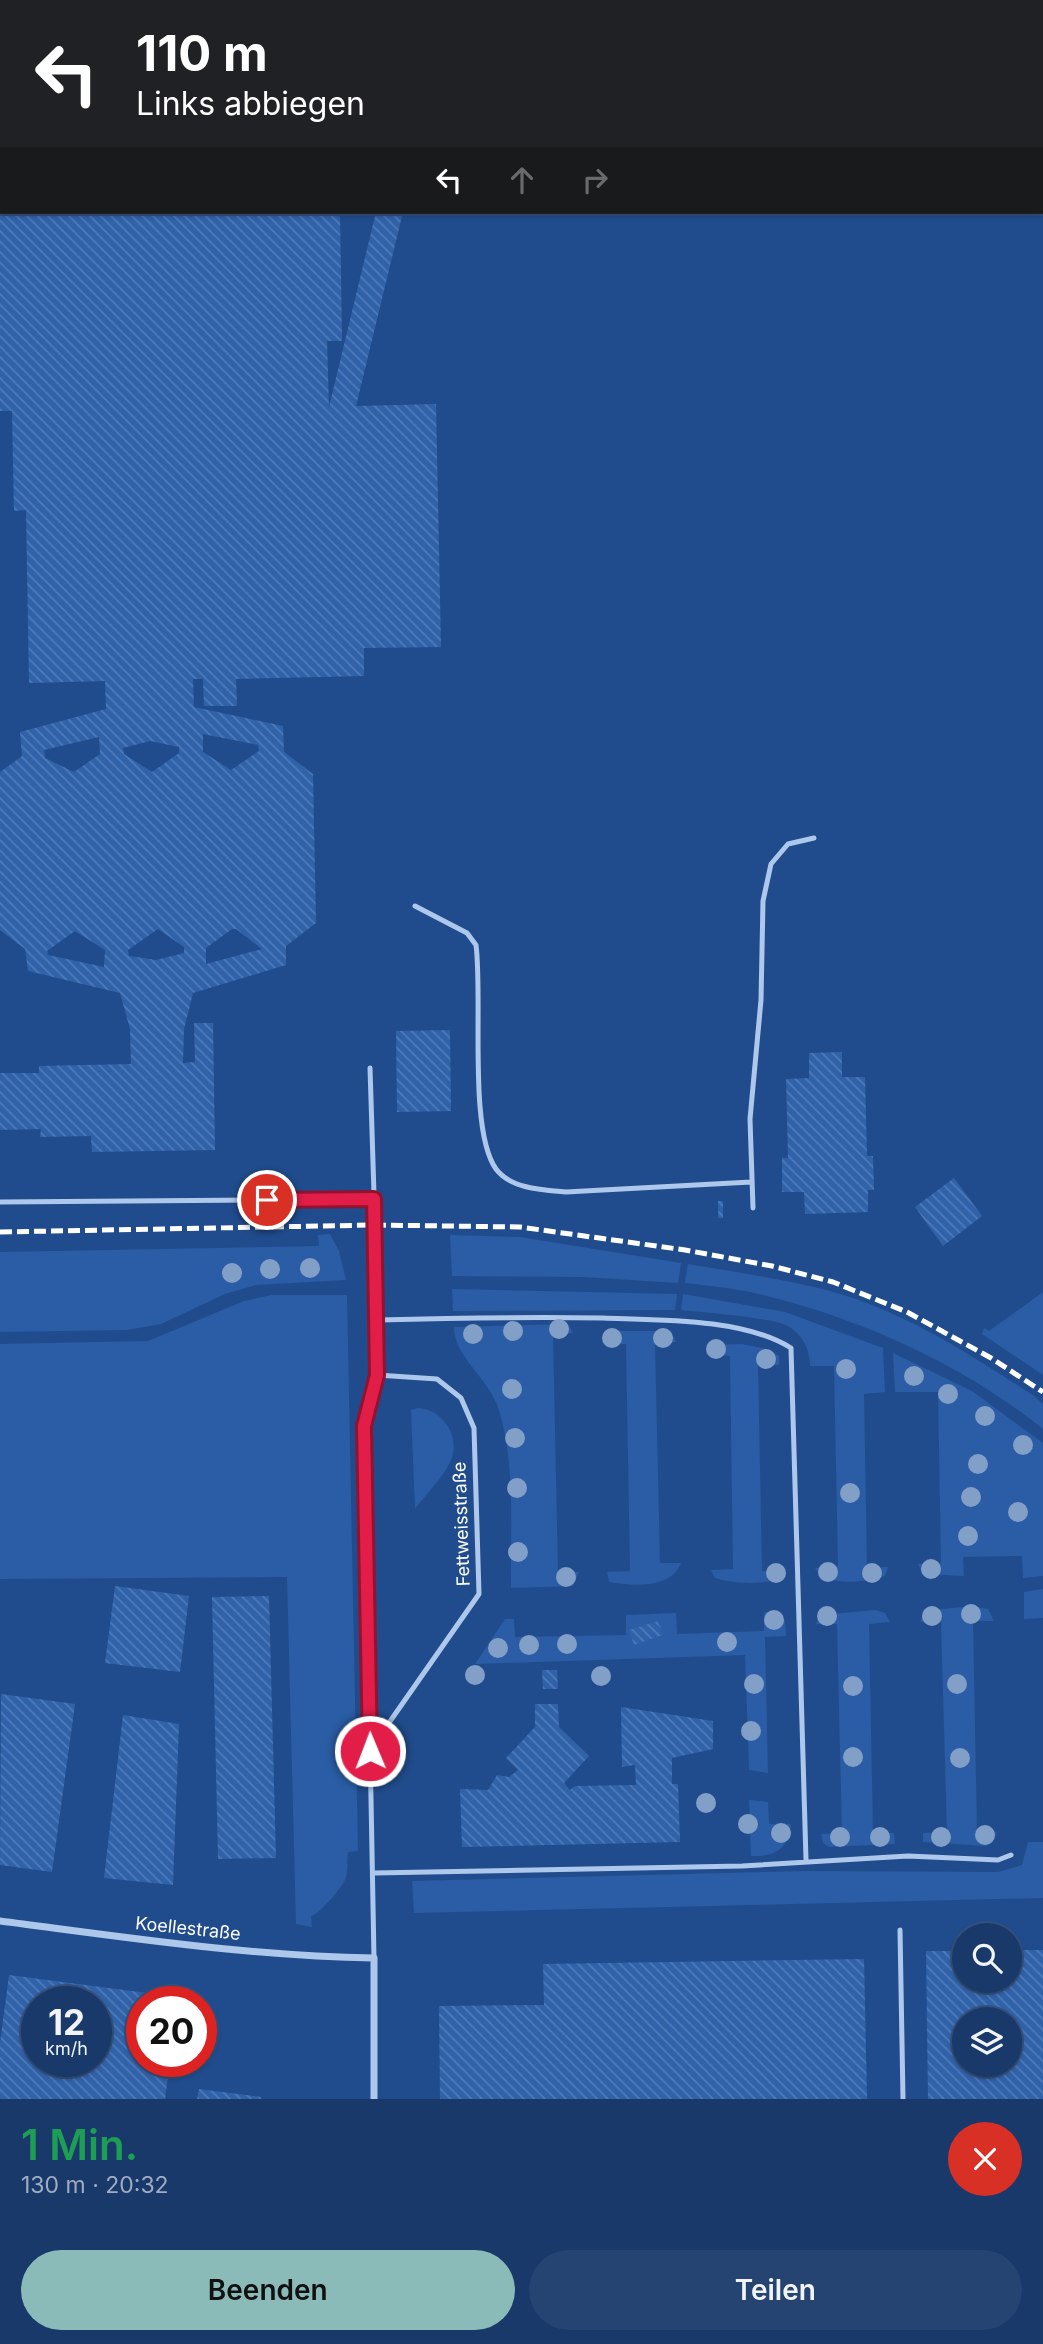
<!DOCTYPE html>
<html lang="de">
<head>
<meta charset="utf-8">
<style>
  body { margin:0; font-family:Inter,sans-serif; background:#254472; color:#f1f3f6; height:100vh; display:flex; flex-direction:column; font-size:26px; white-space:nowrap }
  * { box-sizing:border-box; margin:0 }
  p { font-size:23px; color:#9facc1 }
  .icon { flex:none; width:38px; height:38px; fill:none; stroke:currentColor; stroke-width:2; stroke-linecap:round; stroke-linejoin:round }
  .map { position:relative; height:2099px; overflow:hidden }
  .details { display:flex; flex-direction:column; background:#18396a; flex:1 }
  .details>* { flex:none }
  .banner { position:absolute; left:0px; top:0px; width:1043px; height:214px; box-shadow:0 2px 5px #0004,0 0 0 2px #36537e; background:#202124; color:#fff; overflow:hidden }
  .tools { position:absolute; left:952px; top:1923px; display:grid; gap:14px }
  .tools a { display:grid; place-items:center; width:70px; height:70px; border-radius:50%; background:#18396a; box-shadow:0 2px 5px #0004,0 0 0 2px #36537e; font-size:35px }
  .speed { position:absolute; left:21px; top:1986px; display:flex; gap:14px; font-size:35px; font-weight:700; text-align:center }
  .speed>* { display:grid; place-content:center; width:91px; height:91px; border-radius:50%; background:#18396a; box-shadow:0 2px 5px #0004,0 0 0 2px #36537e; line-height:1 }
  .speed small { font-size:18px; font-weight:400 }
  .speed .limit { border:10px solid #d22; background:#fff; color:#111 }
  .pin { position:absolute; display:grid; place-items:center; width:60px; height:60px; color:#fff; margin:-30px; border:4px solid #fff; border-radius:50%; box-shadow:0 2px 7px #0007 }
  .me { position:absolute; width:77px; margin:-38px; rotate:359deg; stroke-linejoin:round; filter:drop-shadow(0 0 5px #0008) }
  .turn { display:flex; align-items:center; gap:24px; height:147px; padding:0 21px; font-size:32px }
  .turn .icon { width:91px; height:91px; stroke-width:2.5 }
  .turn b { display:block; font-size:49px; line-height:60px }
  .lanes { display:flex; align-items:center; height:66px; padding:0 21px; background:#0003; justify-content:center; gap:35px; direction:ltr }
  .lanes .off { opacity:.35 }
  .round { display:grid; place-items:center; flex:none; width:74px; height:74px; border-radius:37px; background:#254472 }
  .head { display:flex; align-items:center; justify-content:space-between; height:119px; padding:0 21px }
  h1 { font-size:42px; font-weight:600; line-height:52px; color:#1e9e55 }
  .primary-button { display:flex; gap:14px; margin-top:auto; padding:14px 21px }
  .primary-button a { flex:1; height:80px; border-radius:42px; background:#8bbbb9; color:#111; font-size:28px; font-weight:600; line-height:80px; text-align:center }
  .primary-button a+a { background:#254472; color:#f1f3f6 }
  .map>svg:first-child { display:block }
  .grass { fill:#2a5da5 }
  .building { fill:url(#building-back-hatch); fill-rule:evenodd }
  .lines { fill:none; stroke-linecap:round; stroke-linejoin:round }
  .lane { stroke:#aec8ec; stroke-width:5 }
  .street { stroke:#aec8ec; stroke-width:7 }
  .rail { stroke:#fff; stroke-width:5; stroke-dasharray:12 5; stroke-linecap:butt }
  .tree { fill:#829fc8 }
  .route-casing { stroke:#92132f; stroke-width:18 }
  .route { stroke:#e11d48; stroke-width:12 }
  .labels { text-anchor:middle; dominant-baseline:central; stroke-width:7; stroke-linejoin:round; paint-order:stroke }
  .street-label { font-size:18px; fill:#fff; stroke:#204c8d }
</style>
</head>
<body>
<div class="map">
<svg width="1043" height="2099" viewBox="0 0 1043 2099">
  <defs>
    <pattern id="building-back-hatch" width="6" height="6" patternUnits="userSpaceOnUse" patternTransform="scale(1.75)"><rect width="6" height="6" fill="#3062aa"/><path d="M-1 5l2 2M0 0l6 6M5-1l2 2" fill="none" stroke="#4f7ab7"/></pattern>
  </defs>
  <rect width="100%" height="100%" fill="#204c8d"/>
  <path class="grass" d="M330,1234l9,17 7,29 -90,5 -31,9 -64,30 -34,6 -127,2v-80l319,-6 -1,-11z
    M450,1235l70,2 161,26 -3,20 -95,-6 -131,-1z
    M688,1264c47,8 95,15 142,27 74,20 141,64 204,105l9,8v25c-81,-65 -183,-111 -284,-135 -24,-6 -49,-8 -74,-11z
    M452,1289l225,5 -2,16 -222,1z
    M1043,1292v83l-61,-41 2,-6 5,3z
    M683,1294l102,18 98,36 2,44 -21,2 3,174 21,-1 -3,9c-21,6 -57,12 -70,-8l23,-2 -4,-200h-24c0,-17 -8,-33 -24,-41 -14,-7 -85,-13 -105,-15z
    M272,1295h75l11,556 -10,1c-1,8 0,21 -3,28 -4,8 -26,35 -34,36l1,11 -16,-3 -9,-347 -287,2v-235l148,-3 96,-40z
    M568,1324l5,9 -20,2 5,237h21l-6,14 -62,2c-1,-58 5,-121 -12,-178 -10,-32 -45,-53 -45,-83z
    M606,1331h65l5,11 -21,1 5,220h21c-10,26 -47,23 -72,19l-2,-10 23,-1 -4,-227h-23z
    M742,1344l25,5 12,7v9l-21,1 4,205 23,-1 -3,8c-18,7 -48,6 -67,0l-4,-8 22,-1 -3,-213 -24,-1 5,-10z
    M893,1353l79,38 71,52v133l-20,2 -1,-22 -59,1 1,19 -42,-2 -4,-10 23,-1 -3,-171h-43z
    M418,1408c24,1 43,28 33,52 -7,17 -25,34 -36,49l-4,-99z
    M1043,1589v29l-19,1v-27z
    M972,1606l16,3 6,12h-21l4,211h20l-5,11 -6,3 -63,-4v-9l24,-1 -6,-210h-21l5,-11z
    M875,1610l10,3 5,9 -21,2 4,209h21l1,11 -66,3 -6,-4 -2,-9 21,-1 -5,-209h-21l4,-9z
    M764,1612h13l8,8 1,16 -21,1 3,136 -19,-3 -4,-115 -270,9 30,-45h9l1,18 111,-2v-20l50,-2 1,21 87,-3z
    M749,1800l19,2 1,22h22c-3,25 -15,33 -40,32z
    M1028,1842h15v56l-629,15 -2,-32 391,-10 195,1 24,-7z"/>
  <path class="building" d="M0,212h340l2,129h-15l2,66 47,-195h27l-47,194 80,-2 5,243 -77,1v28l-128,3 1,27h-33l-1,-27h-10l1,28 89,19 1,26 29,22 3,149 -30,23v19l-93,28 -9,36 -1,34 12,-1 -1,-39h19l2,127 -123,2 -1,-16 -51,1 1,-8 -41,1v-57h39v-7l92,-2 -1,-35 -10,-36 -92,-22 -3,-22 -25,-19v-158l22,-16 -2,-24 86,-23 -1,-28 -76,2 -3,-173 -12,1 -2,-100h-12zM203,734l55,11 1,6 -28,19 -28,-18zM99,737l1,17 -26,18 -29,-14 -1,-8zM150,741l29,6v6l-27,19 -28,-18 -1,-6zM158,929l26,18v6l-28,7 -27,-4 -1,-6zM232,929h4l26,20 -56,15v-16zM75,931l30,19 -1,17 -56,-12 -1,-4z
    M450,1030l1,81 -54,1 -1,-81z
    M842,1052v25h23l2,79h6l1,34h-6v22l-63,2 -1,-22h-22v-34h6l-2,-79 23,-1v-25z
    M954,1178l28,38 -39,30 -28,-39z
    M718,1201h5v17h-5z
    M115,1586l74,10 -9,76 -75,-9z
    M269,1596l7,262 -58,1 -6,-262z
    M658,1621l5,14 -29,10 -5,-15z
    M542,1670h15l1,19h-15z
    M1,1694l74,10 -23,168 -52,-7z
    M535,1704h23l1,23 30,29 -25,27 6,7 5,-4 61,-1 -1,-20 -13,2 -1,-60 92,14v28l-41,9v26h6l2,58 -218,5 -2,-58 28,1 9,-15 12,2 9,-7 -12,-12 29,-31z
    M123,1715l56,9 -6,161 -69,-7z
    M1010,1950h33v149h-115l-2,-148h38v30h46zM964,2020h46v45h-46z
    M864,1959l3,140h-427l-1,-93 105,-1 -1,-41z
    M9,1975l169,22v5h-36v60h28l-5,37h-165v-56zM37,2002h59v60h-59z
    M199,2089l62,8v2h-64z"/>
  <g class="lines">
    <path class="lane" d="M415,906l52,27 9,12c7,54 -8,185 20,224 15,20 47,21 70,23l185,-10
      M370,1068l8,252 -1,55 -13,51 10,532
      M0,1202l374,-3
      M753,1208l-3,-89 11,-119 2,-99 8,-37 17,-20 26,-6
      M378,1320c75,-2 150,-3 225,-2 54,2 141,0 188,30l15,512
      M370,1750l109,-156 -5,-166 -13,-30 -24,-19 -60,-4
      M374,1873l368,-7 166,-10 90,4 13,-5
      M900,1930l3,169"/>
    <path class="street" d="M0,1921c124,16 248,35 374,37v141"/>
    <path class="rail" d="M0,1232l375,-7 145,2 165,23 87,16 61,16 74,30 84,46 52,34"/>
  </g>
  <g class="tree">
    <circle cx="310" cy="1268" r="10"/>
    <circle cx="270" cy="1269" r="10"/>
    <circle cx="232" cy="1273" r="10"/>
    <circle cx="559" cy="1329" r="10"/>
    <circle cx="513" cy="1331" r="10"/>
    <circle cx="473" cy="1334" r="10"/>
    <circle cx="612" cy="1338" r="10"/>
    <circle cx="663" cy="1338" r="10"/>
    <circle cx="716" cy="1349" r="10"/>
    <circle cx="766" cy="1359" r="10"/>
    <circle cx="846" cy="1369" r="10"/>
    <circle cx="914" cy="1376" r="10"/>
    <circle cx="512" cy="1389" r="10"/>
    <circle cx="948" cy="1394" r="10"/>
    <circle cx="985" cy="1416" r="10"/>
    <circle cx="515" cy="1438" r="10"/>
    <circle cx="1023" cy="1445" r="10"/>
    <circle cx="978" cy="1464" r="10"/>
    <circle cx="517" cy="1488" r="10"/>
    <circle cx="850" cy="1493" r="10"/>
    <circle cx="971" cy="1497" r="10"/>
    <circle cx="1018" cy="1512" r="10"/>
    <circle cx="968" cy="1536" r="10"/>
    <circle cx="518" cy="1552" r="10"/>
    <circle cx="931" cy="1569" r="10"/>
    <circle cx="828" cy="1572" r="10"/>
    <circle cx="776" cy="1573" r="10"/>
    <circle cx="872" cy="1573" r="10"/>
    <circle cx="566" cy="1577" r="10"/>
    <circle cx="971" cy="1614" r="10"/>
    <circle cx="827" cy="1616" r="10"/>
    <circle cx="932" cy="1616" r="10"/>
    <circle cx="774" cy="1620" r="10"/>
    <circle cx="727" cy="1642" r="10"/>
    <circle cx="567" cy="1644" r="10"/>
    <circle cx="529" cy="1645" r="10"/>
    <circle cx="498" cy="1648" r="10"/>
    <circle cx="475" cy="1675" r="10"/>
    <circle cx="601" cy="1676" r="10"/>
    <circle cx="754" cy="1684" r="10"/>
    <circle cx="957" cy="1684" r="10"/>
    <circle cx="853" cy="1686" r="10"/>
    <circle cx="751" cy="1731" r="10"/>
    <circle cx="853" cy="1757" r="10"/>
    <circle cx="960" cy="1758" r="10"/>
    <circle cx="706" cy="1803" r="10"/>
    <circle cx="748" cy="1824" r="10"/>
    <circle cx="781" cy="1833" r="10"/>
    <circle cx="985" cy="1835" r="10"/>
    <circle cx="840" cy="1837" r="10"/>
    <circle cx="880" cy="1837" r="10"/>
    <circle cx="941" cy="1837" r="10"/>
  </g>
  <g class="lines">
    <g class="route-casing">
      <path id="route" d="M267,1200l107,-1 3,176 -13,51 6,325"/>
    </g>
    <use href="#route" class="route"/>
  </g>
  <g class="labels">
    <g class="street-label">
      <text transform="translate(461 1524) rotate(-92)">Fettweisstraße</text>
      <text transform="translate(188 1928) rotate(6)">Koellestraße</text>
    </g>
  </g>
</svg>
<div class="tools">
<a><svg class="icon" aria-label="search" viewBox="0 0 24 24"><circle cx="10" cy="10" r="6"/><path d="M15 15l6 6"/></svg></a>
<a><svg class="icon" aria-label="layers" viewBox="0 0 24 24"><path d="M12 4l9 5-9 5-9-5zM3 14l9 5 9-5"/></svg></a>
</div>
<div class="speed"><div>12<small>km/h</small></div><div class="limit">20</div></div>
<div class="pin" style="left:267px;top:1200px;background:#d93025"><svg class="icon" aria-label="arrive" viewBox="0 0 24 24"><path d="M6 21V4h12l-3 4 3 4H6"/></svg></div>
<svg class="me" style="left:370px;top:1751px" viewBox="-20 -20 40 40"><circle r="17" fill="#e11d48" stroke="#fff" stroke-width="3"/><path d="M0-11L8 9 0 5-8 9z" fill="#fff"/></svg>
<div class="banner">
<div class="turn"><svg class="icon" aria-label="left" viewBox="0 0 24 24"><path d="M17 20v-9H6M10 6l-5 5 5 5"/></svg><div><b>110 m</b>Links abbiegen</div></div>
<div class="lanes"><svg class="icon" aria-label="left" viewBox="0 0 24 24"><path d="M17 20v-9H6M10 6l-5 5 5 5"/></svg><svg class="icon off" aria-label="ahead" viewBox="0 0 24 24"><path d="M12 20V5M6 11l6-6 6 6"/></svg><svg class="icon off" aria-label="right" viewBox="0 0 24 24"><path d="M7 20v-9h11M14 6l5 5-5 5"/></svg></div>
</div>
</div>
<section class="details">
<div class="head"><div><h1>1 Min.</h1><p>130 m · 20:32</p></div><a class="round" style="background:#d93025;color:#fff"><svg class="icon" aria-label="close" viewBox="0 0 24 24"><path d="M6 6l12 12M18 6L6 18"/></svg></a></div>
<div class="primary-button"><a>Beenden</a><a>Teilen</a></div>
</section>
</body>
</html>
